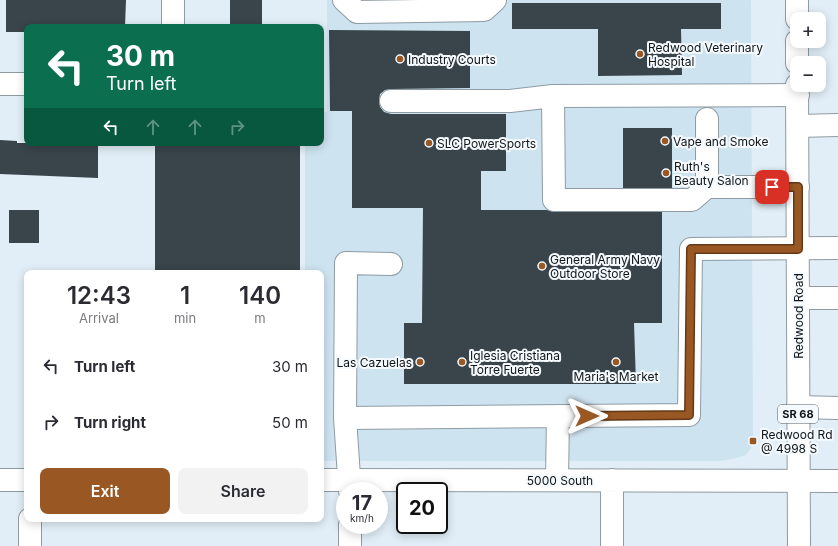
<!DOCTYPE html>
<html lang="en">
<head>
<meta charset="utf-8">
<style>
  body { margin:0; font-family:Inter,sans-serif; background:#f2f2f3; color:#2b2b33; height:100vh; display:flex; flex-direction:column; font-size:15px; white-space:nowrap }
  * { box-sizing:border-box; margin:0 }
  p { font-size:13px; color:#7c7c81 }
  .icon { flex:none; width:22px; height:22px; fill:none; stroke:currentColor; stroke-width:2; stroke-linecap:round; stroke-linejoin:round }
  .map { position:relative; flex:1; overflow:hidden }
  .side { position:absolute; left:24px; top:270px; width:300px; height:252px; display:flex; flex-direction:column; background:#fff; border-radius:8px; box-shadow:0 2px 10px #0003 }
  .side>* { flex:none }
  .guide { position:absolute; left:24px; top:24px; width:300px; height:122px; border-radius:8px; box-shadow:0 2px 10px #0003; background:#0b6e4f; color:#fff; overflow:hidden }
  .controls { position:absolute; left:790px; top:12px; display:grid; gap:8px }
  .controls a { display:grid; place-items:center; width:36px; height:36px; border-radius:8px; background:#fff; box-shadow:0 2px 10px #0003; font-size:20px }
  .speed { position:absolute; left:336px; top:482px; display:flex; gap:8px; font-size:20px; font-weight:700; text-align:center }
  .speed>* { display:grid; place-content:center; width:52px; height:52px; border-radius:50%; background:#fff; box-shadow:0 2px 10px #0003; line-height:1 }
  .speed small { font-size:10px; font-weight:400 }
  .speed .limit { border:2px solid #111; border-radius:6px; background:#fff; color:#111 }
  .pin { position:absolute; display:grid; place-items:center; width:34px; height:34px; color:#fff; margin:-17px; border-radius:8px; box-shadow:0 2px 6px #0006 }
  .me { position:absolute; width:44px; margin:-22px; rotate:90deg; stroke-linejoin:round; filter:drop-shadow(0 0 3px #0008) }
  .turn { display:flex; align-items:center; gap:14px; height:84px; padding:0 16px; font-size:18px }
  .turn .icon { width:52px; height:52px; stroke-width:2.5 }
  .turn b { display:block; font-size:28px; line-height:34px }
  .lanes { display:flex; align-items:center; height:38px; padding:0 16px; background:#0003; justify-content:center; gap:20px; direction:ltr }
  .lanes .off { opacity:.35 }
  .eta { display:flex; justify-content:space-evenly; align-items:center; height:68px; text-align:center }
  .eta b { font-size:24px; font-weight:600; line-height:28px }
  .button { display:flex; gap:8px; margin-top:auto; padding:8px 16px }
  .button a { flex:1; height:46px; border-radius:8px; background:#995723; color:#fff; font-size:16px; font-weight:600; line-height:46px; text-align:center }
  .button a+a { background:#f2f2f3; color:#2b2b33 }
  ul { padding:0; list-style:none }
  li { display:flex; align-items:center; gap:12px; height:56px; padding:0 16px }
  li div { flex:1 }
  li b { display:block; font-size:15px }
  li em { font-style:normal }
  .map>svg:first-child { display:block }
  .built { fill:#cee3f0 }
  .building { fill:#39444b }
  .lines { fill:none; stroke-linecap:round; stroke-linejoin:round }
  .minor-casing { stroke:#8e9ba3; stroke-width:24 }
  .major-casing { stroke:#8e9ba3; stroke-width:24 }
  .minor { stroke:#fff; stroke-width:22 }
  .major { stroke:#fff; stroke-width:22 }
  .route-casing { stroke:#633917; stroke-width:10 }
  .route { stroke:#995723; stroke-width:7 }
  .poi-dot { fill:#995723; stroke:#f5fafe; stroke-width:1.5 }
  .labels { text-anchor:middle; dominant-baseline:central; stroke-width:4; stroke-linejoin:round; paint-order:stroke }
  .shield { fill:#f5fafe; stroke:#54595c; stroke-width:1 }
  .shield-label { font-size:11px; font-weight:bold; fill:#0f1417 }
  .poi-label { font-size:12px; fill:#0f1417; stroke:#f5fafe; text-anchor:start }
  .street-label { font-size:12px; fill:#0f1417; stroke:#f5fafe }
</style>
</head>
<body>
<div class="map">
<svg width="838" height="546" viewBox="0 0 838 546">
  <rect width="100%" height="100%" fill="#e1eef7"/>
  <path class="built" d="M327,0h424l2,437 -2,11 -5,7 -9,3 -17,3h-399v-188h-16v-130h16v-31h6z"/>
  <path class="building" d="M6,0h120l-1,27h-98v5h-21z
    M230,0h32v26l-32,1z
    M512,3h209v26h-40l1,46 -84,1v-47h-86z
    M329,30l141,1v57l-79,1 -6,1 -5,4 -1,7 1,6 4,5 7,2h115v57h-25v39h66l7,2h108v111h-28l2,61h-232v-61h18l1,-115h-71v-97h-22z
    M623,128h49v60h-49z
    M0,140l17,1v2h81v35l-98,-4z
    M155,143h145v130h-145z
    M9,210h30v33h-30z"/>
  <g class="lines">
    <g class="minor-casing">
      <path id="minor" d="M344,0l13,12 127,-2 11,-10
        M173,27v-27
        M0,84h27
        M553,96l1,104h138l15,-13
        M391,101h119l43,-5 245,-1
        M707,119v68h91
        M798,126l40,-1
        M798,298h40
        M798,407l40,1
        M345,418l344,-3 2,-166 147,-1
        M0,480h27
        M321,480l517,1
        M557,480l1,-64
        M350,491l-5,-73 1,-155 45,1
        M30,546v-27
        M350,546v-21
        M612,546v-66"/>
    </g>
    <g class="major-casing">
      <path id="major" d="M797,0v19
        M797,41v22
        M797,85l2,461"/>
    </g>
    <use href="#minor" class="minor"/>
    <use href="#major" class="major"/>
  </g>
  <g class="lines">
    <g class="route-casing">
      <path id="route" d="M587,416l102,-1 2,-166h107v-62h-26"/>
    </g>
    <use href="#route" class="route"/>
  </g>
  <g class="poi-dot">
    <circle cx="640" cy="54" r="4"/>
    <circle cx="400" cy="59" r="4"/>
    <circle cx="665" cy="141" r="4"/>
    <circle cx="429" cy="143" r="4"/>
    <circle cx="666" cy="173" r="4"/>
    <circle cx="542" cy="266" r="4"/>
    <circle cx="420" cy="362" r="4"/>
    <circle cx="462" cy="362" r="4"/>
    <circle cx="616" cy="362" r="4"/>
    <rect x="749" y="437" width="8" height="8" rx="2"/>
  </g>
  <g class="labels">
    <rect class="shield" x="778" y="405" width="40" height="18" rx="3"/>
    <g class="shield-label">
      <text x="798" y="414">SR 68</text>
    </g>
    <g class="poi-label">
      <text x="648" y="47">Redwood Veterinary<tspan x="648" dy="14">Hospital</tspan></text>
      <text x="408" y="59">Industry Courts</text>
      <text x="673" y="141">Vape and Smoke</text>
      <text x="437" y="143">SLC PowerSports</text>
      <text x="674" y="166">Ruth's<tspan x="674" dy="14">Beauty Salon</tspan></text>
      <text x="550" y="259">General Army Navy<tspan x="550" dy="14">Outdoor Store</tspan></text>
      <text x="470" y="355">Iglesia Cristiana<tspan x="470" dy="14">Torre Fuerte</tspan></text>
      <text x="412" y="362" text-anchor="end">Las Cazuelas</text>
      <text x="616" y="376" text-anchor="middle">Maria's Market</text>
      <text x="761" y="434">Redwood Rd<tspan x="761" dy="14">@ 4998 S</tspan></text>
    </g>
    <g class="street-label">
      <text transform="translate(798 316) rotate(-90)">Redwood Road</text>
      <text x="560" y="480">5000 South</text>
    </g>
  </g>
</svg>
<div class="controls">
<a>+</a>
<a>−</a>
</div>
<div class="speed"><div>17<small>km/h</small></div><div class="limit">20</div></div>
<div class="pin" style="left:772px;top:187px;background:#d93025"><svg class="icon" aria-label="arrive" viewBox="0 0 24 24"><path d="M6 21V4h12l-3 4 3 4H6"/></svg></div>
<svg class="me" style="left:587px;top:416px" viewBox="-20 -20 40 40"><path d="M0-17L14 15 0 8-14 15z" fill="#995723" stroke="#fff" stroke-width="4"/></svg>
<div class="guide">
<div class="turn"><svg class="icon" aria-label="left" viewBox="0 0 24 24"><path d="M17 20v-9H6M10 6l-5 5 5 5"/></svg><div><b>30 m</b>Turn left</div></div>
<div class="lanes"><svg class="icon" aria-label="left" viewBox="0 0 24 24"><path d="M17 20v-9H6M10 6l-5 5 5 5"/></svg><svg class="icon off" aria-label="ahead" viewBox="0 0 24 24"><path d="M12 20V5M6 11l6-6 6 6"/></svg><svg class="icon off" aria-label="ahead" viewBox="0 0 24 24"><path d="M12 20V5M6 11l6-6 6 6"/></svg><svg class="icon off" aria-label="right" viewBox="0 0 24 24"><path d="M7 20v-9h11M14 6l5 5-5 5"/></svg></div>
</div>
<section class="side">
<div class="eta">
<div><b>12:43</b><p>Arrival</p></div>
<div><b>1</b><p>min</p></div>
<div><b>140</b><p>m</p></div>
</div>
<ul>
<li><svg class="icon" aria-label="left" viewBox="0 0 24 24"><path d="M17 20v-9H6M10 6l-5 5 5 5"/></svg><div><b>Turn left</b></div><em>30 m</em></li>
<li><svg class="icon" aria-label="right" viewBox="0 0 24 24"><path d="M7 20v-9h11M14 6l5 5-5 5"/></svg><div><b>Turn right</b></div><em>50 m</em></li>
</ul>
<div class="button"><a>Exit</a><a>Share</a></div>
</section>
</div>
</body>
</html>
